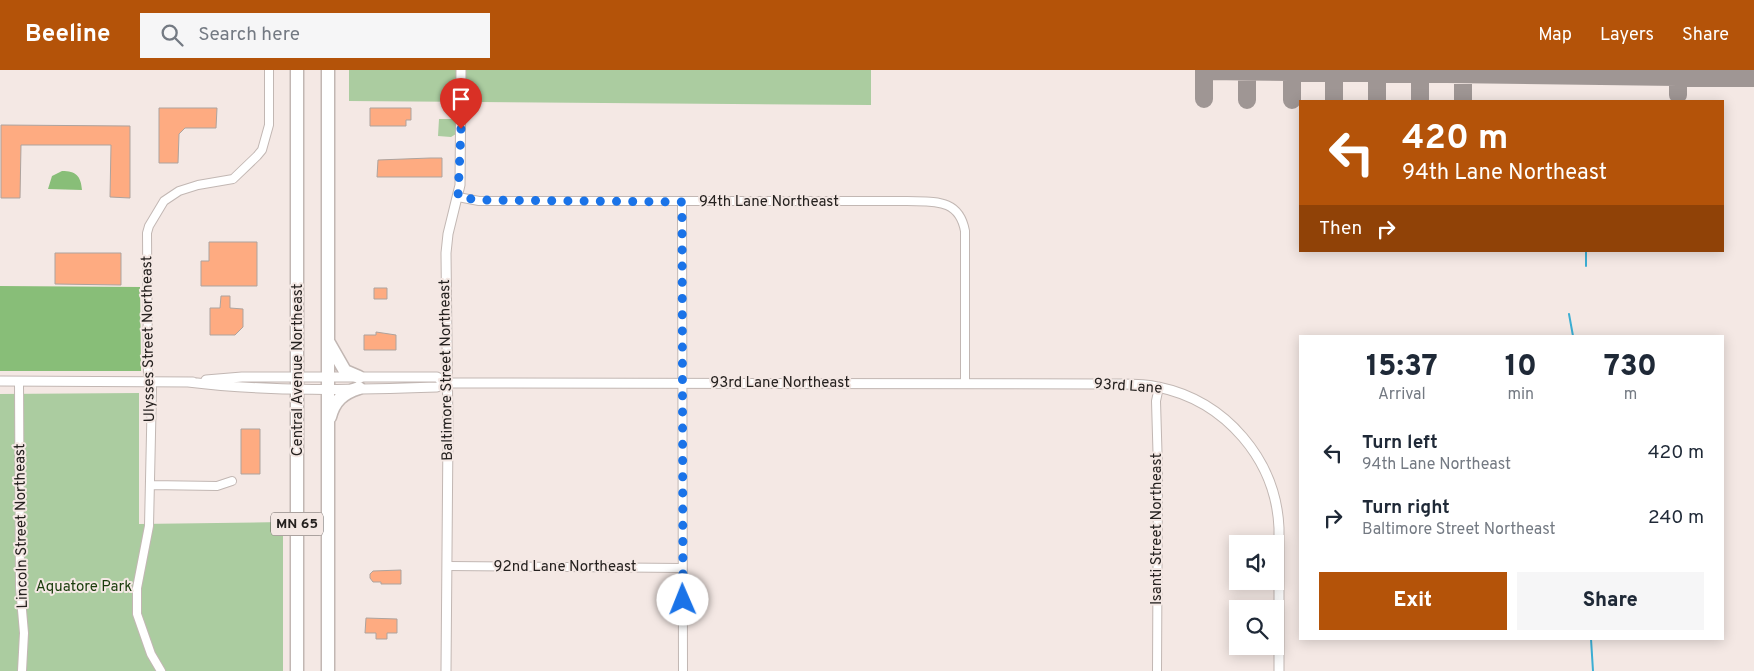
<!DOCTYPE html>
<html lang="en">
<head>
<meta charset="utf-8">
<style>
  body { margin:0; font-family:Overpass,sans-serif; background:#f6f6f7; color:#1f2937; height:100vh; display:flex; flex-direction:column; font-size:19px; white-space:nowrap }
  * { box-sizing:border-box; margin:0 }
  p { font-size:16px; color:#747a83 }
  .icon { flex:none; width:28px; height:28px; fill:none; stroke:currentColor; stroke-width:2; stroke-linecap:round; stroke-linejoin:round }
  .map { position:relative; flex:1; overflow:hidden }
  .drawer { position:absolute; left:1299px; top:265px; width:425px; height:305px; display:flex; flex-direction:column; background:#fff; border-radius:0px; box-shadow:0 2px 12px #0003 }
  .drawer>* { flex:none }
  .guide { position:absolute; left:1299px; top:30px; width:425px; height:152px; border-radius:0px; box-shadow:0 2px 12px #0003; background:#b45309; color:#fff; overflow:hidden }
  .tools { position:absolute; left:1229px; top:465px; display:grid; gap:10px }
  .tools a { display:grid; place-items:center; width:55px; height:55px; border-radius:0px; background:#fff; box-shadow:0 2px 12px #0003; font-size:25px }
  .pin { position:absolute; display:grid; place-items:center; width:42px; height:42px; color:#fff; margin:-51px -21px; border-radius:50% 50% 50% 0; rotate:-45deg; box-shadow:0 0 5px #0007 }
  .pin .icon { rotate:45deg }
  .me { position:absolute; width:55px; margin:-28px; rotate:359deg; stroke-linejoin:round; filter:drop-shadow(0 0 4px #0008) }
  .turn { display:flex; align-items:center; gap:18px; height:105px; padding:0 20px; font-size:22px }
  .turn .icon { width:65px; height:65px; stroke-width:2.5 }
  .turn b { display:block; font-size:35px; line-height:42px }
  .then { display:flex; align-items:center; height:48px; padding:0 20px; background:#0003; gap:10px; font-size:19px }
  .eta { display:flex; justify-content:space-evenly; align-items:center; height:85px; text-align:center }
  .eta b { font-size:30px; font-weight:800; line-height:35px }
  .button { display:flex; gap:10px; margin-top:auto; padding:10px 20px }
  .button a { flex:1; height:58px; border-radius:0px; background:#b45309; color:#fff; font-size:20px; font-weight:800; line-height:58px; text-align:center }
  .button a+a { background:#f6f6f7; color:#1f2937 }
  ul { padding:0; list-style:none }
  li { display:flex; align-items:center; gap:15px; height:65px; padding:0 20px }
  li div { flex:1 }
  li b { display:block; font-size:19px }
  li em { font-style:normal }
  header { display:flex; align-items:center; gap:30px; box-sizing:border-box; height:70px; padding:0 25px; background:#b45309; color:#fff }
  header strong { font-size:24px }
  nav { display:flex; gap:28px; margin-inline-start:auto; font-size:18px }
  .search { width:350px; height:45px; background:#f6f6f7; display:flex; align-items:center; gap:12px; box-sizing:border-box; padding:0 18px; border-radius:0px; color:#747a83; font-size:19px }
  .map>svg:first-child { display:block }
  .green { fill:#abcca0 }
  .forest { fill:#88be78 }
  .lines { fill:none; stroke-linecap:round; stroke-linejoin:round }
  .stream { stroke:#3caed3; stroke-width:2 }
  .taxiway { stroke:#9f9694; stroke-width:18 }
  .building { fill:#feab81; stroke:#ada39e }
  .minor-casing { stroke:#c2b7b3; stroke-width:10 }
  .tertiary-casing { stroke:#c2b7b3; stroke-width:11 }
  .trunk-casing { stroke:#c2b7b3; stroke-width:15 }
  .minor { stroke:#fff; stroke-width:8 }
  .tertiary { stroke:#fff; stroke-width:9 }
  .trunk { stroke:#fff; stroke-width:12 }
  .route { stroke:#1a73e8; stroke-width:9; stroke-dasharray:0 16.2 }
  .labels { text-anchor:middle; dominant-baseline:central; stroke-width:4; stroke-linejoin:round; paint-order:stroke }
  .shield { fill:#f4e8e4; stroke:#635d5a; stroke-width:1 }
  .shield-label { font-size:14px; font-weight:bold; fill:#25211f }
  .street-label { font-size:15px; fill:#25211f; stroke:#f4e8e4 }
  .park-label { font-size:15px; fill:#183b0a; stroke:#f4e8e4 }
</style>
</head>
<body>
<header>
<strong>Beeline</strong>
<div class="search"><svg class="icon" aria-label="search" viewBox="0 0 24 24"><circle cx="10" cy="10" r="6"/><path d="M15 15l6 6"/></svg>Search here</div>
<nav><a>Map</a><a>Layers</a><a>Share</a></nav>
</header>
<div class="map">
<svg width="1754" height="601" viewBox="0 0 1754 601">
  <rect width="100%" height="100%" fill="#f4e8e4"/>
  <path class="green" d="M349,0h522v35l-522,-4z
    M439,49h14l4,3 -1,12 -5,3 -13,-1z
    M139,323v131l144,-2v149h-283v-277z"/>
  <path class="forest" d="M62,101c14,0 19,5 20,19l-34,-1 4,-13z
    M0,216l140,1 1,84h-141z"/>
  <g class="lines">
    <path class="stream" d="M1586,181v15
      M1569,244l4,22
      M1591,569l2,32"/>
    <path class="taxiway" d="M1678,25v-18
      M1204,29v-28l550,7
      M1247,30v-28
      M1292,30v-28
      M1334,31v-28
      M1377,31v-28
      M1420,31v-28
      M1463,31v-27"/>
  </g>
  <path class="building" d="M159,38h58l-1,20h-31l-6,6 -1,29h-19z
    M370,38h41v12h-5v6h-36z
    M1,55l129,1v72l-20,-1 1,-52h-90l-1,53h-19z
    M430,88h12v19h-65l1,-17z
    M209,172h48v44h-56v-25h8z
    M55,183h66v32l-66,-1z
    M374,218h13v11h-13z
    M221,226h9v12l13,1v18l-8,8h-25v-27h10z
    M376,262l20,3v15h-32v-15h12z
    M241,359h19v45h-19z
    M401,500v14h-20v-2h-8l-3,-4v-4l3,-3z
    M366,548l31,1v14h-10v6h-11v-6h-11z"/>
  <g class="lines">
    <g class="minor-casing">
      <path id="minor" d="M458,127l21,4h428c27,1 52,-3 58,30v152
        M682,132l1,469
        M19,311l1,206 4,46 -2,38
        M150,415l67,1 15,-5
        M448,496l234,2
        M161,601l-10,-17 -14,-40v-26l12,-62 3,-138 -4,-13 -1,-142 2,-7 15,-25 15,-10 19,-6 35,-6 24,-23 5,-6 7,-25v-55
        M1157,601l1,-201 -2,-69 3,-14"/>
    </g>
    <g class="tertiary-casing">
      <path id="tertiary" d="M206,310l36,-3h195l9,6
        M0,311l193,1
        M188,312c82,10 166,8 249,5l9,-4 663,1c16,0 33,-1 49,3 68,14 118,73 121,141v143
        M446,601l2,-239 -2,-179 2,-19 12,-49 1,-115"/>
    </g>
    <g class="trunk-casing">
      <path id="trunk" d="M297,0v601
        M328,0v601
        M329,273l16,28 14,6
        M330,347c4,-16 13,-24 29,-29"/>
    </g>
    <use href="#minor" class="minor"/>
    <use href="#tertiary" class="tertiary"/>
    <use href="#trunk" class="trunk"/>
  </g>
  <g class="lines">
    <path class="route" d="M461,59l-3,68 21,3 203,2 1,398"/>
  </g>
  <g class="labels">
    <rect class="shield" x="271" y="442.5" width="52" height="23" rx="4"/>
    <g class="shield-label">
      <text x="297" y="454">MN 65</text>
    </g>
    <g class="street-label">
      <text x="769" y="132">94th Lane Northeast</text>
      <text transform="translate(149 269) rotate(-91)">Ulysses Street Northeast</text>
      <text transform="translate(298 300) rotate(-90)">Central Avenue Northeast</text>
      <text transform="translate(447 300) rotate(-91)">Baltimore Street Northeast</text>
      <text x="780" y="313">93rd Lane Northeast</text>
      <text transform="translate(1128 317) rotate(4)">93rd Lane</text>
      <text transform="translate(22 456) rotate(-91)">Lincoln Street Northeast</text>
      <text transform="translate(1157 459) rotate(-90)">Isanti Street Northeast</text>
      <text x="565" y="497">92nd Lane Northeast</text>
    </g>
    <g class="park-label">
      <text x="84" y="517">Aquatore Park</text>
    </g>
  </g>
</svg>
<div class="tools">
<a><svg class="icon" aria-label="sound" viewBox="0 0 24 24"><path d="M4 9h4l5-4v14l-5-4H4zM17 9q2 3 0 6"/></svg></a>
<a><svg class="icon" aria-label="search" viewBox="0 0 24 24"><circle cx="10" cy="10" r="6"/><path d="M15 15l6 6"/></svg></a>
</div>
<div class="pin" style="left:461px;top:59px;background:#d93025"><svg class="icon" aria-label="arrive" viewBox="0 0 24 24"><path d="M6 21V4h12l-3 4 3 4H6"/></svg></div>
<svg class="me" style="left:683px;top:530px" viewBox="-20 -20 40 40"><circle r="19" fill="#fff"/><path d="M0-13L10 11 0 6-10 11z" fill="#1a73e8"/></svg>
<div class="guide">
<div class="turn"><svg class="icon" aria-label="left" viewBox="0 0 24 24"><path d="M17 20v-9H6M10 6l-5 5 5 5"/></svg><div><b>420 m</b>94th Lane Northeast</div></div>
<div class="then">Then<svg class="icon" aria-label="right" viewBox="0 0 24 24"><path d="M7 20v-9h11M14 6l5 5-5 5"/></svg></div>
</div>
<section class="drawer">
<div class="eta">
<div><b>15:37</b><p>Arrival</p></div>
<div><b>10</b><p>min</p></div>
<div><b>730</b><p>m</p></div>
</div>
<ul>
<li><svg class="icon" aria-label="left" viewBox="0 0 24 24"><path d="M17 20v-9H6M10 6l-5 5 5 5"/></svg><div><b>Turn left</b><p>94th Lane Northeast</p></div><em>420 m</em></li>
<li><svg class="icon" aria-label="right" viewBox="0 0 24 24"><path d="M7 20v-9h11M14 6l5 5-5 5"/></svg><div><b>Turn right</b><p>Baltimore Street Northeast</p></div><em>240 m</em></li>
</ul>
<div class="button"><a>Exit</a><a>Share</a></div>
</section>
</div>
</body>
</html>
